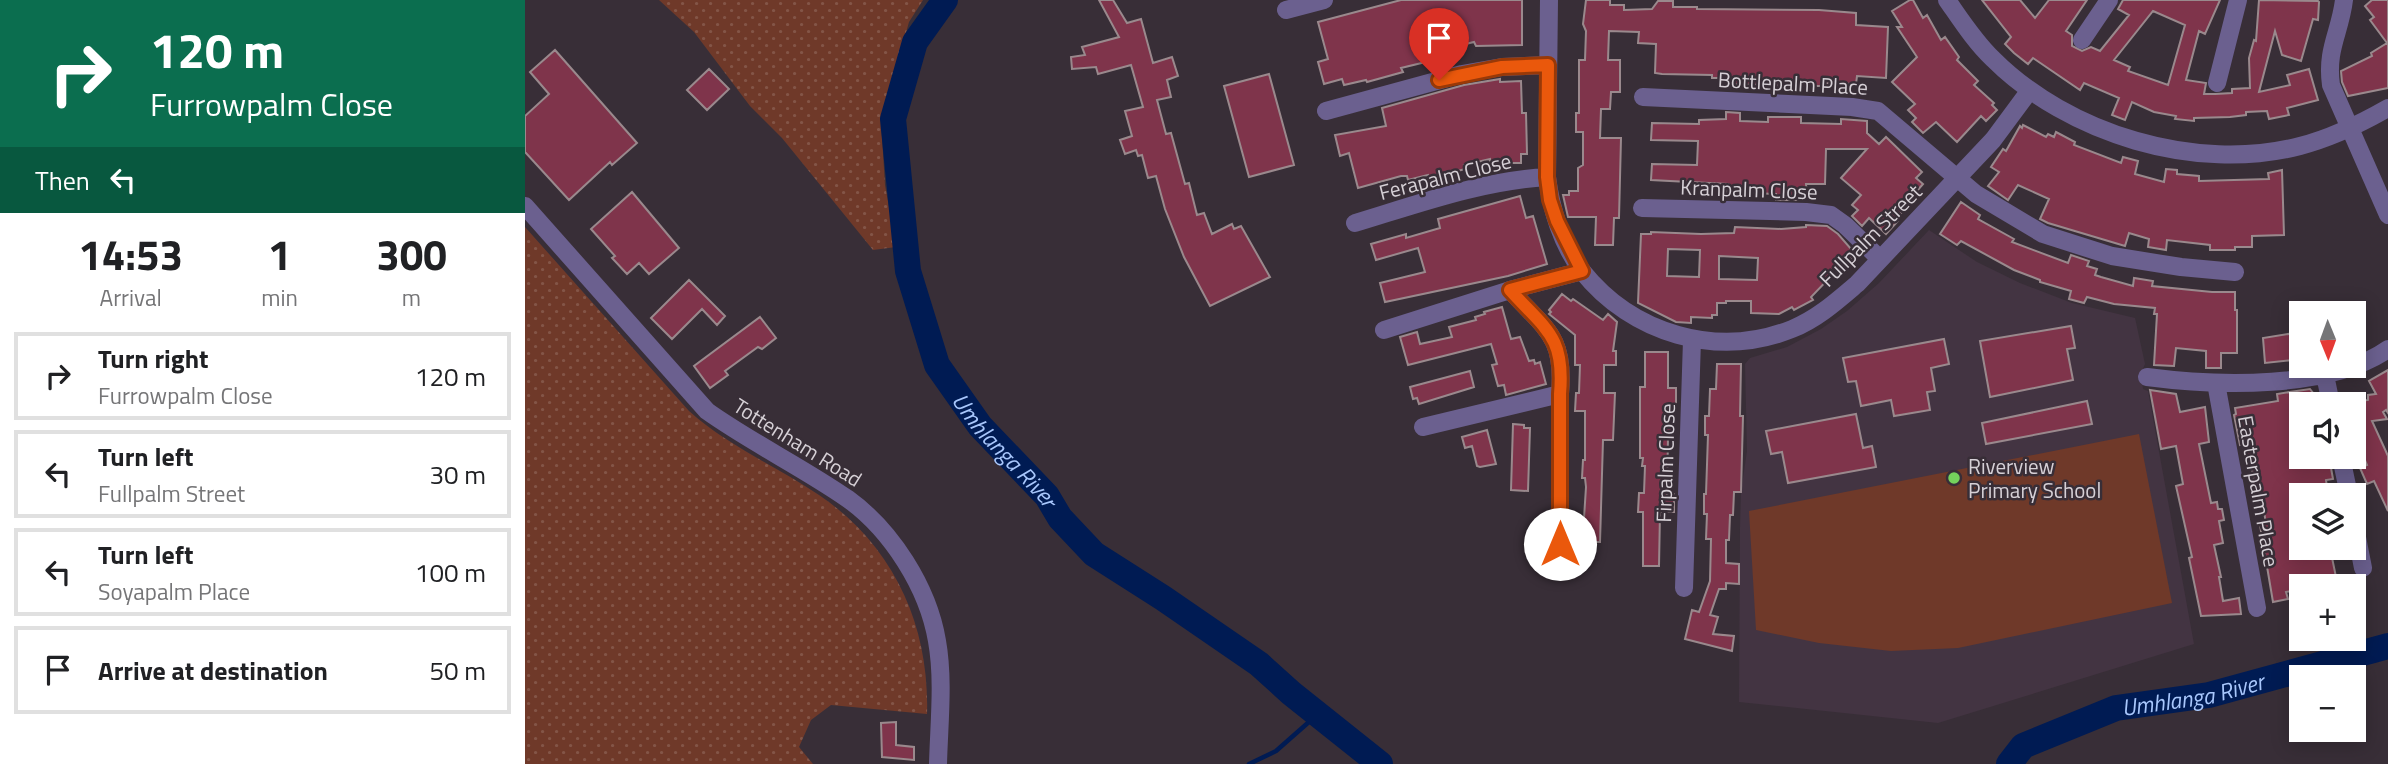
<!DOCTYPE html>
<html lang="en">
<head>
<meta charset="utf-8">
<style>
  body { margin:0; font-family:"Titillium Web",sans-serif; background:#f6f6f6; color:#202124; height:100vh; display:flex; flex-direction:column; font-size:26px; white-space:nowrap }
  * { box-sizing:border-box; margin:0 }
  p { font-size:23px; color:#757577 }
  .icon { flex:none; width:38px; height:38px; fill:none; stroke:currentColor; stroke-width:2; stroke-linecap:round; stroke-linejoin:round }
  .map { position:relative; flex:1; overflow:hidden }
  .sheet { display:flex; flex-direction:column; background:#fff; width:525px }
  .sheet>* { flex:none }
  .hud { background:#0b6e4f; color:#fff; overflow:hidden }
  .needle { width:46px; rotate:179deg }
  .buttons { position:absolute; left:1764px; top:301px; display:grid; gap:14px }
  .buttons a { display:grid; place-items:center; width:77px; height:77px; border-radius:0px; background:#fff; box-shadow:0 4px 18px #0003; font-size:35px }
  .pin { position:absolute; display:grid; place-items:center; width:60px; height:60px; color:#fff; margin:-72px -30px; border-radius:50% 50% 50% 0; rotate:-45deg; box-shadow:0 0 7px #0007 }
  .pin .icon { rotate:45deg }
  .me { position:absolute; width:77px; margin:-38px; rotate:0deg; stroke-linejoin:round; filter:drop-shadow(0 0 5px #0008) }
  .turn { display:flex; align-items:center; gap:24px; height:147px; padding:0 35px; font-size:32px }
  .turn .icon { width:91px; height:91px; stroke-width:2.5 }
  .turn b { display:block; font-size:49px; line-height:60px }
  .then { display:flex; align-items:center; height:66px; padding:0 35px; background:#0003; gap:14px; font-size:26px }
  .eta { display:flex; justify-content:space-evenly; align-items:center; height:119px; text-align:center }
  .eta b { font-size:42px; font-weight:700; line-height:49px }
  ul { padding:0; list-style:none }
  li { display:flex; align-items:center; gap:21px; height:88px; margin:0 14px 10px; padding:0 21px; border:4px solid #e0e0e0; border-radius:0px }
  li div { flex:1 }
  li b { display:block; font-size:26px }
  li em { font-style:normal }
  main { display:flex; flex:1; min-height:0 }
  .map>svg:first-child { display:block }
  .built { fill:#433442 }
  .grass { fill:url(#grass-dots) }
  .pitch { fill:#6f3929 }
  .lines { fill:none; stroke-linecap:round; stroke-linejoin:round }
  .stream { stroke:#001b53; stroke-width:4.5 }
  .river { stroke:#001b53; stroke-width:26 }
  .building { fill:#7f344b; stroke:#9a898d; stroke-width:2; fill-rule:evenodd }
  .minor { stroke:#6b608f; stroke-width:18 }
  .route-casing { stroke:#983908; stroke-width:18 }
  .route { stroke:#ea580c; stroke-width:12 }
  .poi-dot { fill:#74d25c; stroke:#382e37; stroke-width:2.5 }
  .labels { text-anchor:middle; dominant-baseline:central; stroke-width:5; stroke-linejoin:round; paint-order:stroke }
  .street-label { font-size:21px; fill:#d6d0d6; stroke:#382e37 }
  .poi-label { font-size:21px; fill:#d6d0d6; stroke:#382e37; text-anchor:start }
  .water-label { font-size:23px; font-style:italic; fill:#a8c7fc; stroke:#382e37 }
</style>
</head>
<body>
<main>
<section class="sheet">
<div class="hud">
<div class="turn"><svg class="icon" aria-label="right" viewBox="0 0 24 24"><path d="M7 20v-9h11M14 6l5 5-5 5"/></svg><div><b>120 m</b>Furrowpalm Close</div></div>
<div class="then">Then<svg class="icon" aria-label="left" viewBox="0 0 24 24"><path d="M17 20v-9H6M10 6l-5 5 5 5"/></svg></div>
</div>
<div class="eta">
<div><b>14:53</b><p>Arrival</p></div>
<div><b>1</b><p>min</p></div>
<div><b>300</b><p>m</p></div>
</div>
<ul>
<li><svg class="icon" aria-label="right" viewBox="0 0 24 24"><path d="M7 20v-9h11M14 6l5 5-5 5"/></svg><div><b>Turn right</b><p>Furrowpalm Close</p></div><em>120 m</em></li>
<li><svg class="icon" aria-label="left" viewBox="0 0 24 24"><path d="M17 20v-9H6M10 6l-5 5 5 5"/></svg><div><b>Turn left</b><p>Fullpalm Street</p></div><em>30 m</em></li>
<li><svg class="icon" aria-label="left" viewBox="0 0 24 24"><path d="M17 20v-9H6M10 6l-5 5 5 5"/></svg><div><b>Turn left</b><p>Soyapalm Place</p></div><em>100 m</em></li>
<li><svg class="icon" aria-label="arrive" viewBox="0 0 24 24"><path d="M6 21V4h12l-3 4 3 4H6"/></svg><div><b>Arrive at destination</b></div><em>50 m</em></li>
</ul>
</section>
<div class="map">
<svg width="1863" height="764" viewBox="0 0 1863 764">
  <defs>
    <pattern id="grass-dots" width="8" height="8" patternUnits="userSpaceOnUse" patternTransform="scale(1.75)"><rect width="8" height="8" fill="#6f3929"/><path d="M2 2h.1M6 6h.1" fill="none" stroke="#835547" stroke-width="1.8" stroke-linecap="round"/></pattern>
  </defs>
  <rect width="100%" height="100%" fill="#382e37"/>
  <path class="built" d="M1404,230l48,32 43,21 52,20 63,15 10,46 -4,9 2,16 5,2 46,253 -256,79 -199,-21 1,-174 1,-36 6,-41 -2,-87 5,-6 37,-11 34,-18 26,-18 32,-28z"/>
  <path class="grass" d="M134,0h264l-14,22 -28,100 4,63 11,62 -23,3 -91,-112 -32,-32 -56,-74z
    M0,227l164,184c39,35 87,55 130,84 74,50 111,130 108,219l-96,-9 -20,15 -12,27 14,17h-288z"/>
  <path class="pitch" d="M1614,434l33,169 -214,45 -67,3 -72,-8 -63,-13 -7,-119z"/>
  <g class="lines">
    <path class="stream" d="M724,764l27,-13 42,-37"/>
    <g class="river">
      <path id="s1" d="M420,0l-30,42 -22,77 15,152 29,94 43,61 67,70 13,22 34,36 69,44 96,66 32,29 89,71"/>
      <path id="s2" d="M1484,764l14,-18 93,-38 93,-13 179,-49"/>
    </g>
  </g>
  <path class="building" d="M574,0h14l14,23 14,-4 12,44 19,-6 6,19 -11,4 4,17 -14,3 9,34 5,-1 14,51 4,-1 8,32 7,-2 8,21 20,-10 2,5 7,-3 29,51 -60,29 -26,-49 -19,-48 -9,-33 -8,2 -6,-23 -4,1 -2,-6 -11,4 -5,-14 12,-4 -7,-25 18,-4 -12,-42 -33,9 -2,-7 -24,2 -1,-12 14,-2 -3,-8 37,-10z
    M876,0h121v45l-46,1 -2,-4 -21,5 2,8 -6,1 -3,4 -15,4 -1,-3 -29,7 2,4 -36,10 -1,-2 -22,5 -2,-6 -18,5 -6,-22 10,-3 -10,-37z
    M1061,0h24v5h14v5l28,-1 6,-8h15v6h24v2l122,1 37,3v12l32,2 -2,51 -29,-2 -1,8 -32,-1v3h-24l-69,-2v-6h-19v-3l-50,-1 -7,-1 1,-29 -18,-1 1,-11 -30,-1 -1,29h12v32h-9l-1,17h-9l-1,29h21l-2,80h-5l-1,27h-18l1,-28h-28l-5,-22h6v-4h9v-23l5,-3v-33h-7v-19h3v-53h6l1,-29 -3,-7z
    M1385,0h3l10,18 4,-3 14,25 4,-3 14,20 -2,3 21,21 -4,4 20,18 -2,2 5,5 -11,11 -5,-5 -24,26 -21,-20 -13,11 -11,-11 4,-4 -8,-8 7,-6 -23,-22 25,-25 -20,-30h5l-10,-16z
    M1457,0h38l15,18 14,-18h38l-21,31 6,4v11l10,5 9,-4 9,4 29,-36 -11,-6 5,-9h97l-15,34 -6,-3 -13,49 20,3 -2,11h11l17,-1v-4l18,-1 -1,-30 5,-18 2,1 3,-41 59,1 1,1 -1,18 -5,-1 -12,42 -19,-6 -7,-24 -16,61 31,-7 -3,-10 22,-6 9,31 -31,8 2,7 -20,4 -2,-8 -21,1v3l-16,2 -36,1v3l-19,-2 1,-3 -22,-4 -22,-10 -7,18 -13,-5 7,-17 -35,-15 -4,7 -47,-32 -5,6 -14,-11 -9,-9 6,-7zM1628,11l32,14 -17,60 -40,-14 2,-4 -16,-7z
    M1847,0h16v88l-40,8 -6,-14 -1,-11 31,-15 -1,-3 16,-10 -17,-23 4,-3 -9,-11z
    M30,50l82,93 -25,22 -2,-3 -41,38 -44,-48v-36l24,-22 -19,-22z
    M184,69l20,20 -22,21 -20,-20z
    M744,74l25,91 -45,12 -25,-91z
    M975,79v3l21,-1 1,32h4l1,41h-6v9h-31v-4l-26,6 1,4 -36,10 -1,-4 -20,5 -1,-4h-6l-43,12 -9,-35 -9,3 -5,-21 51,-9 -4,-18 82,-23z
    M1201,112l14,1v8l28,1v-5h33v6l40,1v-5l26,2v12l12,11 7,-7 36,35 -6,6 7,6 -13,15 2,3 -16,16 2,3 -12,13 -17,-16 -7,8 -10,-10 6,-6 -6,-5 9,-10 -20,-17 26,-29h-41l-1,35h-19l1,13h-9v3h-22v-6l-49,-2 1,-8 -77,-4 1,-16 45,1 1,-24 -47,-1 1,-17 47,1v-4l27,-1z
    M1498,125l23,12 2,-3 6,3 2,-5 19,10 -1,3 47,18 2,-6 15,4 -3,13 29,8 2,-13 11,1v4l22,2v5l70,-2 -1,-6 14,-3 2,65 -32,1v11h-17v3h-25v-5l-43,-5 -1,10 -18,-3 1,-8 -20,-6 -4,13 -77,-23 -8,-4 9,-20 -31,-14 -10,15 -20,-14 11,-14 -8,-5 12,-18 3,2 14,-25 2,2z
    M107,192l47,56 -30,26 -10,-11 -12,11 -15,-16 3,-2 -24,-27z
    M995,196l6,22 7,-2 14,48 -39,12 -123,26 -5,-19 45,-11 -7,-24 -42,12 -5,-16 35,-10v4l34,-10 -2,-9z
    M1436,202l19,13 -2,4 36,20 -2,3 56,21 3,-8 18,6 -2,5 10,3 -2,6 6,2 32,9 1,-8 19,3 -1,5 60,6h23v18h2v43h-16v15h-15v-17l-30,-3 -2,18 -20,-1 3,-51h-3l1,-6 -41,-4 -27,-7 -3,6 -15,-4 2,-8 -31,-9v-2l-26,-10 -53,-29 -4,4 -17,-11z
    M1281,225l21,1 11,8 14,16 -1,16 -10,10 -5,-5 -25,26 2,3 -19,10 -2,-3 -13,7 -28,-1v-12h-25v2h-9v12h-5v3l-21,-1v6l-15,-1 -38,-19 3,-69h10v-2l50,2 33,-1 1,-6 46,2 25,-2zM1143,249l32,1 -1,27 -32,-1zM1194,256l39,2 -1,22 -38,-1z
    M164,280l36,36 -8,9 -15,-16 -30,30 -21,-21z
    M1037,294l9,7 2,-2 30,21 5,-6 9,8 -4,29h3v14h-12v28h11l-2,47h-10l-3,102h-16l-1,-8 3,-47 -1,-9h-3l1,-18h2v-49h-10l1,-18h3l1,-28h-5v-30l-26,-21 2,-2 -2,-2z
    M977,307l9,32 9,-2 9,24 5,-1 1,4 5,-2 6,22 -40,11 -2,-10 -6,1 -6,-21 5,-1 -6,-20 -83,21 -8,-28 17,-5 3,12 32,-7 -3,-10 27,-7 -1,-3 10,-3 -1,-2z
    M235,317l16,21 -14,11 -4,-2 -33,24 3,4 -18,13 -16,-22z
    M1546,326l4,22 -8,1 6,31 -83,17 -10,-56z
    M1776,332v27l-36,4 -2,-25z
    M1419,339l5,25 -18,4 4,23 -8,1 3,18 -36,6 -3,-16 -30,6 -5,-25 -8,1 -5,-24z
    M1120,352h23v36h8v18h-5l1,31h-4l-1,57h7v18h-14l-1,54h-16v-54h-5l1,-19h5l1,-27h-3l1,-8h-3v-71h5z
    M1192,364h24l-1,52h3l-2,76h-7l-1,23h-3l-1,25h-3v23l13,1v20l-13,-1v6h-7l-9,26 8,2 -5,17 21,2 -2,15 -47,-12 7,-29 7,2 11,-31 1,-42h-5l1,-25h-3v-20h2l2,-59h-3v-19h4l1,-27h6z
    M1863,370v43l-2,-3 -3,2 4,7 -15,2 16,35v55l-14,-30 -7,3 -7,-16 7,-3 -13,-30v-33l14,-2v-5l8,-1 -7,-13z
    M945,371l4,16 -55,17 -2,-6 -4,1 -3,-12z
    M1785,389l8,10 -6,1 1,4h-12v53h14v2l14,-2 4,22 -7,1 2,15h-27v53h29l6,29 -34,7 -1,5 -15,3 2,7 -15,3 -13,-77 6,-1 -5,-32 -5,1 -5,-29h-4l-4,-20 -3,1 -6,-30 2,-1 -1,-6 43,-7 -1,-7z
    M1625,390l26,4 4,18 25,-5 4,35 -10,2 12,59 6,-1 1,7h4l2,11 -5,1 4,22 -9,2 7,32h-2l4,24 16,-3 2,16 -40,2 -12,-58 3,-1 -16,-71 7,-2 -7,-38 -15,3z
    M1562,401l5,23 -106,20 -4,-21z
    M1331,414l7,34 9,-2 4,21 -88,16 -6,-31 -11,2 -5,-23z
    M988,424l11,1v3h6l-2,63 -17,-1z
    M962,430l9,34 -16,3 -3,-1 -5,-20 -7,2 -3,-11z
    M371,722v23l18,2v13l-32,-3 -1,-34z"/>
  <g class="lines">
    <path class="minor" d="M1024,0l-2,177c4,32 15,68 35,94 50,63 135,88 210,58 25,-10 45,-28 65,-45l136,-144 37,-50
      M1422,0c14,20 28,42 46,59 75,75 203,114 307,87 31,-8 60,-22 88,-38
      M1819,0c-4,33 -18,49 -13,85l57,130
      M761,10l38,-10
      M1557,40l27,-40
      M1692,83l21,-83
      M1118,97l209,10 26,4 98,83 67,40 69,22 69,11 54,5
      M801,111l136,-37 40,-7 46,-2
      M0,206l182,205c45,32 95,56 141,88 43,31 80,88 89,142 7,39 2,83 1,123
      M1117,208l164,4 25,3 14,10 35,34
      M830,223c63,-19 126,-42 192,-46
      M985,290c36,40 55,46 50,104v150
      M859,330l126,-40 72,-19
      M1800,375l6,29
      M1622,377c69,9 183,13 241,-28
      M1691,383l41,225
      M898,427l137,-33
      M1816,457l8,38
      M1829,522l9,46
      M1159,588l8,-248"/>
  </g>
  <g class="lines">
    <g class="route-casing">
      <path id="route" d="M914,80l63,-13 46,-2 -1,112 3,23 7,21 25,50 -72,19c36,40 55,46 50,104v150"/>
    </g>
    <use href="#route" class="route"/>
  </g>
  <circle class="poi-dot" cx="1429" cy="478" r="7"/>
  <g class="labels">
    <g class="street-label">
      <text transform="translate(1268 83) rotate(3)">Bottlepalm Place</text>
      <text transform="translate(920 176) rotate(-14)">Ferapalm Close</text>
      <text transform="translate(1224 189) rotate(2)">Kranpalm Close</text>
      <text transform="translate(1345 235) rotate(-45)">Fullpalm Street</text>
      <text transform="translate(273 442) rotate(32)">Tottenham Road</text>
      <text transform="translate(1140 463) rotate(-88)">Firpalm Close</text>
      <text transform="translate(1734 491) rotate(80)">Easterpalm Place</text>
    </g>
    <g class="poi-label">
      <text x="1443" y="466">Riverview<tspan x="1443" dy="24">Primary School</tspan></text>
    </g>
    <g class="water-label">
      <text stroke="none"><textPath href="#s1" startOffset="492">Umhlanga River</textPath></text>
      <text stroke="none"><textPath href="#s2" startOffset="201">Umhlanga River</textPath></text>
    </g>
  </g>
</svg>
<div class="buttons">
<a><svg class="needle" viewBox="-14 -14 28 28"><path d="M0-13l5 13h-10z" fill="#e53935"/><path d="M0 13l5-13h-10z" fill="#757577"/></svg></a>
<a><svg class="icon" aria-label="sound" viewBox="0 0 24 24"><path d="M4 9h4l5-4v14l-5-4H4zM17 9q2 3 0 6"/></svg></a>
<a><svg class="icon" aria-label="layers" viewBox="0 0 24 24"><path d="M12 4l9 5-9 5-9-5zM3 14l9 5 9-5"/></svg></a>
<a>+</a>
<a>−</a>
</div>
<div class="pin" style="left:914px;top:80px;background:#d93025"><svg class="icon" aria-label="arrive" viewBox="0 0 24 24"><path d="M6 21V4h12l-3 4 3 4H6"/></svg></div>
<svg class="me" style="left:1035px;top:544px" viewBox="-20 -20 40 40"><circle r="19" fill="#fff"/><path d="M0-13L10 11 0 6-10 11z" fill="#ea580c"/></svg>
</div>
</main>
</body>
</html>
